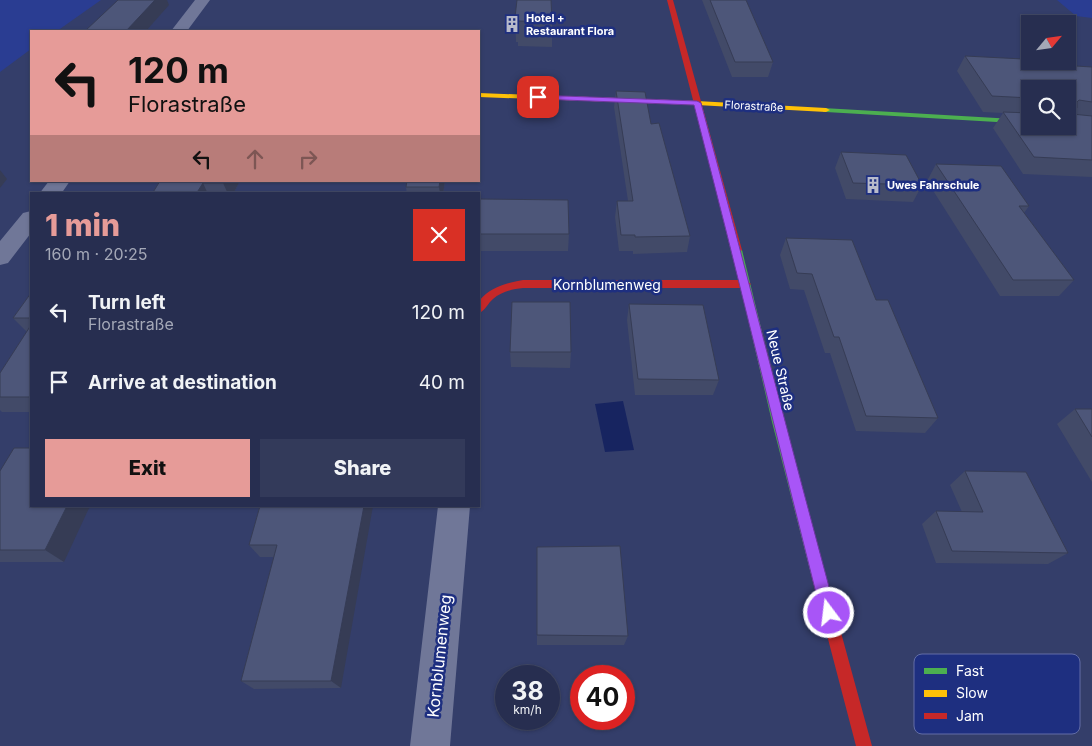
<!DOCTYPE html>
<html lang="en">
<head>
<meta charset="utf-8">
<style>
  body { margin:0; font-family:Inter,sans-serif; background:#333a5a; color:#f1f3f6; height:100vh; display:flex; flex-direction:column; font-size:19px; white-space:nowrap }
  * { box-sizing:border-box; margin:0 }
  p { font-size:16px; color:#a4a8b7 }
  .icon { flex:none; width:28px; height:28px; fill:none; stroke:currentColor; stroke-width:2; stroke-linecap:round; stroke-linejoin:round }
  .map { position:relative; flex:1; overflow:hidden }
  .panel { position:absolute; left:30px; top:192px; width:450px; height:315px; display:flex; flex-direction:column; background:#272e50; border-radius:0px; box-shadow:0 1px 4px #0004,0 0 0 1px #434a67 }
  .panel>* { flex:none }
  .guide { position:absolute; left:30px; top:30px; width:450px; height:152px; border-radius:0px; box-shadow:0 1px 4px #0004,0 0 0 1px #434a67; background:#e69b98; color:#111; overflow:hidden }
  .needle { width:32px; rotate:61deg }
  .buttons { position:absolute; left:1021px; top:15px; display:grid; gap:10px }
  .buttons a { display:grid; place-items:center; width:55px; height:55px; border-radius:0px; background:#272e50; box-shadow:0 1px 4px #0004,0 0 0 1px #434a67; font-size:25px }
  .speed { position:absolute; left:495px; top:665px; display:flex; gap:10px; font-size:25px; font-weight:700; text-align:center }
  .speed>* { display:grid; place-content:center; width:65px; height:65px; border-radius:50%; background:#272e50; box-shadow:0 1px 4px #0004,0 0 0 1px #434a67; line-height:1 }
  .speed small { font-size:12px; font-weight:400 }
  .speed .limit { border:8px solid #d22; background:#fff; color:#111 }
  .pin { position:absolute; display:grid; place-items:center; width:42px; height:42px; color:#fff; margin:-21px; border-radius:10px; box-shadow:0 2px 8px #0006 }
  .me { position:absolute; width:55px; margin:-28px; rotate:345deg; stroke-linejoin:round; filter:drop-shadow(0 0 4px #0008) }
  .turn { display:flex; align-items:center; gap:18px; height:105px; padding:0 15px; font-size:22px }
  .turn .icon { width:65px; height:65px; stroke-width:2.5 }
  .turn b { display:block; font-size:35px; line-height:42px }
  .lanes { display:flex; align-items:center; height:48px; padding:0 15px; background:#0003; justify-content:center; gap:25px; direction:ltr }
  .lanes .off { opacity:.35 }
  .round { display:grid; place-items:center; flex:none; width:52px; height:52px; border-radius:0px; background:#333a5a }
  .summary { display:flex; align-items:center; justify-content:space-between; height:85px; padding:0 15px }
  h1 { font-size:30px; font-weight:800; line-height:38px; color:#e69b98 }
  .button { display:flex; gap:10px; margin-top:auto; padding:10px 15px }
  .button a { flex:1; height:58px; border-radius:0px; background:#e69b98; color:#111; font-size:20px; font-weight:800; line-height:58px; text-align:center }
  .button a+a { background:#333a5a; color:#f1f3f6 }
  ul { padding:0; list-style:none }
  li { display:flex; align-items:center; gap:15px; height:70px; padding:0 15px }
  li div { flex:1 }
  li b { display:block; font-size:19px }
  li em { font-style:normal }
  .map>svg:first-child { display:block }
  .green { fill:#2a3d92 }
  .water { fill:#172460 }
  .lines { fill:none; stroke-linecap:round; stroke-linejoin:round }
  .street { fill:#707798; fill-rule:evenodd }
  .fast { fill:#4caf50; fill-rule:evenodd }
  .slow { fill:#ffc107; fill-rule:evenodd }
  .jam { fill:#c62828; fill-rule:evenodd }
  .wall { fill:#424a68; fill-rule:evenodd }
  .shaded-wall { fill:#363c55 }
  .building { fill:#4d5679; stroke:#363c55 }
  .route { fill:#a855f7; stroke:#6d37a1 }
  .labels { text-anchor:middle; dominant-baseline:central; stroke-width:5; stroke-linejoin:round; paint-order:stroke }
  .far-poi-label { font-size:11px; font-weight:bold; fill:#fff; stroke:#1e2f80; text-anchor:start }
  .far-street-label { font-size:11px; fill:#fff; stroke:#1e2f80 }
  .street-label { font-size:14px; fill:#fff; stroke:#1e2f80 }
  .near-street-label { font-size:16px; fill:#fff; stroke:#1e2f80 }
  .key { fill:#1e2f80; stroke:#626da6; stroke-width:1 }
  .key-label { font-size:14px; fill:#fff }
</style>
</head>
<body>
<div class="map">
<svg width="1092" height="746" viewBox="0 0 1092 746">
  <rect width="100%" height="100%" fill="#343e6a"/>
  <path class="green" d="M0,0h101l-44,31h-26v18l-31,23z
    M1057,0h35v18l-16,-2z"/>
  <path class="water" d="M623,401l11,49 -29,2 -10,-48z"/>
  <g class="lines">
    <path class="street" d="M195,0h15l-23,31h-16z
      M49,181h21l-9,13h-22z
      M31,211v22l-23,30 -8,2v-24l23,-28z
      M438,506h32l-20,240h-40z"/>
    <path class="fast" d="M823,108l207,12v4l-204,-12h-3z
      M737,247l5,3 42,172 41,152 -2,5 -5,2 -5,-2 -2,-5 -39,-152 -40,-172z"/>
    <path class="slow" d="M479,93l218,8 129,7 4,2 -4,2 -129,-7 -218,-8z"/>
    <path class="jam" d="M667,0h6l69,250 -2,2 -3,1 -5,-3z
      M523,280h223l5,4 -5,4h-223c-11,1 -22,4 -30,11 -5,4 -8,12 -14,14v-12c11,-14 27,-18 44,-21z
      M818,567l5,2 2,5 47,172h-16l-45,-172 2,-5z"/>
  </g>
  <path class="wall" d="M702,0h44l27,62 -5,15h-36z
    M515,17l37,5v25l-34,-1v-4h-2z
    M965,56l61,7 66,4v110l-69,-3 -30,-46 10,-15 -20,-1 -26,-41zM1030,89h38v37h-38z
    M616,91l35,33 39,112 -3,16 -54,2v-3h-14l-4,-34 2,-16h11l-14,-94z
    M841,152l81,33 -9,17 -67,-3 -11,-31z
    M936,164l93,42 -5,7 50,67 -15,16h-59l-73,-115z
    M160,181h80l-7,13h-81z
    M407,181h38l-2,13h-36l-1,-7z
    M479,199l90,35 -1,17h-89z
    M786,238l90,62 62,118 -13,15 -69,-2 -26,-78h-5l-21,-63 -14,-1 -10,-34z
    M31,293v119h-29l-2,-2v-37l27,-41 -14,-14z
    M629,304l90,76 -6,15h-78l-8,-75z
    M510,352h61l-1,16 -59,-1z
    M1075,409h17v73l-35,-58z
    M0,471l64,91h-64z
    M965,471l103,82 -20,11 -112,-1 -14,-39 14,-13 26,1 -12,-27z
    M260,506l81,182 -87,1 -13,-8 33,-124h-14l-11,-12z
    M537,635l91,1 -4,9h-87z"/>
  <path class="shaded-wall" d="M155,0h12l2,5 -23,26h-20z
    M0,170l7,9 -7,9z
    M224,181h16l-7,13h-5l-5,-11z
    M440,181h5l-2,13h-3l-1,-7z
    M203,183l5,11h-12z
    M67,506h23l-26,56 -19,-12z
    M364,506h9l-32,182 -10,-7z"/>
  <path class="building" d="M118,0h37l-29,31h-41z
    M517,0h34l1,22 -35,-1v-4h-2z
    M710,0h36l27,62h-38z
    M965,56l58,3 3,4 66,4v35l-13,-2 -2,2v6h-6l-2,3 3,3 20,2v44l-58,-3 -31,-45 27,1v13h38v-37h-38v9l-38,-2z
    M616,91l29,1 6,32 8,-1 31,113 -55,1v-2h-14l-4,-34h16z
    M841,152l65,3 16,30 -69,-2z
    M936,164l65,2 28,40h-10l55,74h-61z
    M160,181h64l-1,2h-20l-7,11h-44z
    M407,181h33l-1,6h-33z
    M479,199l89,1 1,34h-90z
    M786,238l66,2 24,60h12l50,118 -72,-2 -27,-79h-5l-22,-63 -15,-1z
    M31,293v25h-18z
    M512,302h58l1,50h-61z
    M629,304l74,1 16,75 -81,-1z
    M31,325v72h-31v-24z
    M1075,409h17v28z
    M14,448h17v58h36l-22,44h-45v-79z
    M965,471l61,1 42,81 -116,-2 -16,-40 47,1z
    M260,506h104l-33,175h-90l36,-136h-28z
    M620,546l8,90 -91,-1v-88z"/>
  <path class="route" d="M536,95l161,6 4,2c46,170 89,340 135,510l-2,5 -5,2 -5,-2 -3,-5c-43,-169 -83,-339 -127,-508l-156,-6 -2,-1z"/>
  <defs>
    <g id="building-bare" transform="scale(1.35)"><path d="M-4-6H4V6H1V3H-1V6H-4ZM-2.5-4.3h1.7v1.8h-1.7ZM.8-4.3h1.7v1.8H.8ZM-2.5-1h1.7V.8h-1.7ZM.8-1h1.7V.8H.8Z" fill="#b8bbcb" stroke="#1e2f80" stroke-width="2.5" paint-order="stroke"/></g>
  </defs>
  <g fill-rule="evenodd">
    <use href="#building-bare" x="512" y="24"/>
    <use href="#building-bare" x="873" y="185"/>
  </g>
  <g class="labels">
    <g class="far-poi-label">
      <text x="526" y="18">Hotel +<tspan x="526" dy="13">Restaurant Flora</tspan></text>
      <text x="887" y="185">Uwes Fahrschule</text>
    </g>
    <g class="far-street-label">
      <text transform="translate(754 106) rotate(3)">Florastraße</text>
    </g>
    <g class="street-label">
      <text x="607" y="284">Kornblumenweg</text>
      <text transform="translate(781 370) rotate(77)">Neue Straße</text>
    </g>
    <g class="near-street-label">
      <text transform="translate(439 656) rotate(-84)">Kornblumenweg</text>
    </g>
  </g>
  <rect x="914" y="654" width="166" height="80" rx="8" class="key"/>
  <rect x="924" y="668" width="23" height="6" fill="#4caf50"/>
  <rect x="924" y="690" width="23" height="7" fill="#ffc107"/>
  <rect x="924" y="713" width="23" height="6" fill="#c62828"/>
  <g class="key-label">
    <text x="956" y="676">Fast</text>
    <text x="956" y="698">Slow</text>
    <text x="956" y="721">Jam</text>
  </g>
</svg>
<div class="buttons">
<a><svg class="needle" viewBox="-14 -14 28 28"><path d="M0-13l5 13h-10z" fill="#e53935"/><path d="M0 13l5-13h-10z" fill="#a4a8b7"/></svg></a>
<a><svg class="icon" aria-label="search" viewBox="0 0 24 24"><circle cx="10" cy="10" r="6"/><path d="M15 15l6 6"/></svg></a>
</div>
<div class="speed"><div>38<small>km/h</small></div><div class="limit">40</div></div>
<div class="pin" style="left:538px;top:97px;background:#d93025"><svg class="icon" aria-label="arrive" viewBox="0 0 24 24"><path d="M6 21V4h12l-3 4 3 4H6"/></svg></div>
<svg class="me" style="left:829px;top:613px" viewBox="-20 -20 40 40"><circle r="17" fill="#a855f7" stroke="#fff" stroke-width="3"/><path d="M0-11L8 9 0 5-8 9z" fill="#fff"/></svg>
<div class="guide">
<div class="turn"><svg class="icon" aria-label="left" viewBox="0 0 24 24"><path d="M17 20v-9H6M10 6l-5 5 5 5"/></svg><div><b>120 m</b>Florastraße</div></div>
<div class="lanes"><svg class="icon" aria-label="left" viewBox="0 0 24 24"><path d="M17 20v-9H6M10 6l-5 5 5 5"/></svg><svg class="icon off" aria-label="ahead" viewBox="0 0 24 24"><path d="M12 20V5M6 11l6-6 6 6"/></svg><svg class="icon off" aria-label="right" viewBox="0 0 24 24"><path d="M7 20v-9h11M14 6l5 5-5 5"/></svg></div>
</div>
<section class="panel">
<div class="summary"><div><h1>1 min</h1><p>160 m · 20:25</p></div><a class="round" style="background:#d93025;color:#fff"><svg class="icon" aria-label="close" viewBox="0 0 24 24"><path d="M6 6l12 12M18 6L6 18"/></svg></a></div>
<ul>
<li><svg class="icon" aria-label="left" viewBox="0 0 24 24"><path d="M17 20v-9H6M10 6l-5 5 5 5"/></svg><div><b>Turn left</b><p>Florastraße</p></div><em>120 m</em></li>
<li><svg class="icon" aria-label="arrive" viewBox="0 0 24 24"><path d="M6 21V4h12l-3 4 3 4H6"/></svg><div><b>Arrive at destination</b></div><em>40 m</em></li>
</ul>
<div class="button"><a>Exit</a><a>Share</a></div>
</section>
</div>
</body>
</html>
